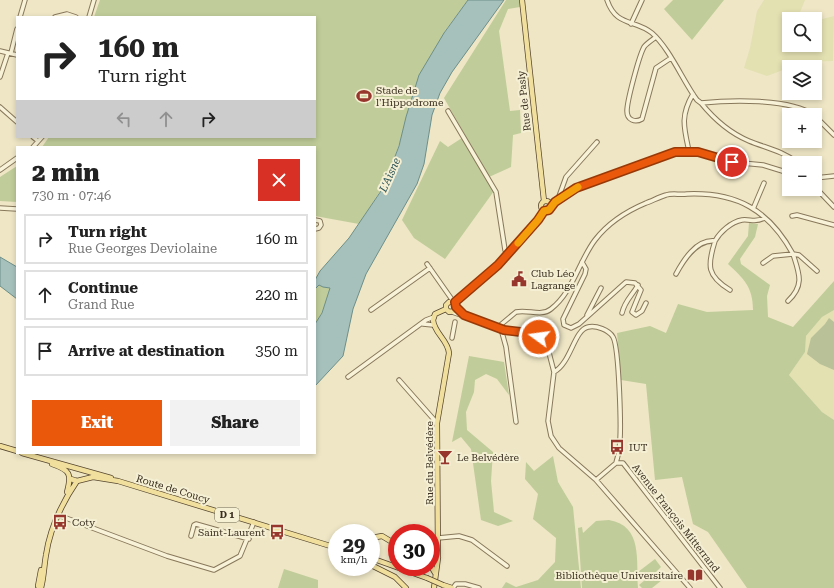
<!DOCTYPE html>
<html lang="en">
<head>
<meta charset="utf-8">
<style>
  body { margin:0; font-family:"Roboto Serif",serif; background:#f2f2f2; color:#222; height:100vh; display:flex; flex-direction:column; font-size:15px; white-space:nowrap }
  * { box-sizing:border-box; margin:0 }
  p { font-size:13px; color:#767676 }
  .icon { flex:none; width:22px; height:22px; fill:none; stroke:currentColor; stroke-width:2; stroke-linecap:round; stroke-linejoin:round }
  .map { position:relative; flex:1; overflow:hidden }
  .drawer { position:absolute; left:16px; top:146px; width:300px; height:308px; display:flex; flex-direction:column; background:#fff; border-radius:0px; box-shadow:0 2px 6px #0003 }
  .drawer>* { flex:none }
  .top-card { position:absolute; left:16px; top:16px; width:300px; height:122px; border-radius:0px; box-shadow:0 2px 6px #0003; background:#fff; color:#222; overflow:hidden }
  .fabs { position:absolute; left:782px; top:12px; display:grid; gap:8px }
  .fabs a { display:grid; place-items:center; width:40px; height:40px; border-radius:0px; background:#fff; box-shadow:0 2px 6px #0003; font-size:20px }
  .speed { position:absolute; left:328px; top:524px; display:flex; gap:8px; font-size:20px; font-weight:700; text-align:center }
  .speed>* { display:grid; place-content:center; width:52px; height:52px; border-radius:50%; background:#fff; box-shadow:0 2px 6px #0003; line-height:1 }
  .speed small { font-size:10px; font-weight:400 }
  .speed .limit { border:6px solid #d22; background:#fff; color:#111 }
  .pin { position:absolute; display:grid; place-items:center; width:34px; height:34px; color:#fff; margin:-17px; border:2px solid #fff; border-radius:50%; box-shadow:0 1px 4px #0007 }
  .me { position:absolute; width:44px; margin:-22px; rotate:284deg; stroke-linejoin:round; filter:drop-shadow(0 0 3px #0008) }
  .turn { display:flex; align-items:center; gap:14px; height:84px; padding:0 16px; font-size:18px }
  .turn .icon { width:52px; height:52px; stroke-width:2.5 }
  .turn b { display:block; font-size:28px; line-height:34px }
  .lanes { display:flex; align-items:center; height:38px; padding:0 16px; background:#0003; justify-content:center; gap:20px; direction:ltr }
  .lanes .off { opacity:.35 }
  .round { display:grid; place-items:center; flex:none; width:42px; height:42px; border-radius:0px; background:#f2f2f2 }
  .head { display:flex; align-items:center; justify-content:space-between; height:68px; padding:0 16px }
  h1 { font-size:24px; font-weight:800; line-height:30px }
  .button { display:flex; gap:8px; margin-top:auto; padding:8px 16px }
  .button a { flex:1; height:46px; border-radius:0px; background:#ea580c; color:#fff; font-size:16px; font-weight:800; line-height:46px; text-align:center }
  .button a+a { background:#f2f2f2; color:#222 }
  ul { padding:0; list-style:none }
  li { display:flex; align-items:center; gap:12px; height:50px; margin:0 8px 6px; padding:0 8px; border:2px solid #e0e0e0; border-radius:0px }
  li div { flex:1 }
  li b { display:block; font-size:15px }
  li em { font-style:normal }
  .map>svg:first-child { display:block }
  .farmland { fill:#e3e0b2 }
  .green { fill:#c0cc99 }
  .cemetery { fill:#b8c198 }
  .water { fill:#a6c1bc; stroke:#6d8f8a }
  .lines { fill:none; stroke-linecap:round; stroke-linejoin:round }
  .minor-casing { stroke:#88785b; stroke-width:5.5 }
  .major-casing { stroke:#56462f; stroke-width:6 }
  .minor { stroke:#f8f2d8; stroke-width:3.5 }
  .major { stroke:#f0df9d; stroke-width:4.5 }
  .major-bridge-casing { stroke:#56462f; stroke-width:6; stroke-linecap:butt }
  .major-bridge { stroke:#f0df9d; stroke-width:4.5 }
  .route-casing { stroke:#983908; stroke-width:10 }
  .route { stroke:#ea580c; stroke-width:7 }
  .slow { stroke:#f59e0b; stroke-width:7 }
  .labels { text-anchor:middle; dominant-baseline:central; stroke-width:4; stroke-linejoin:round; paint-order:stroke }
  .shield { fill:#f5efd4; stroke:#716855; stroke-width:1 }
  .shield-label { font-size:9px; font-weight:bold; fill:#392e1f }
  .poi-label { font-size:10px; fill:#392e1f; stroke:#f5efd4; text-anchor:start }
  .street-label { font-size:10px; fill:#392e1f; stroke:#f5efd4 }
  .water-label { font-size:11px; font-style:italic; fill:#2e5658; stroke:#f5efd4 }
</style>
</head>
<body>
<div class="map">
<svg width="834" height="588" viewBox="0 0 834 588">
  <rect width="100%" height="100%" fill="#eee6c5"/>
  <path class="farmland" d="M764,0h41l-7,17 10,2h-19v26h26v-24l19,-5 -1,45 -29,1 -37,14 -23,-8 6,-20 7,-37z
    M834,310v110l-12,-8 -33,-37 16,-23 1,-16 16,-19z"/>
  <path class="green" d="M100,0h368l-23,31 -42,102 -17,49 -27,42 -44,-8v-69h-273l7,-10h266v-120h-221z
    M506,0h13l1,7 -12,2 -9,22 11,80 10,-1 1,23 -8,2 -2,32 -22,10 -45,-79z
    M673,0h51l-32,40 -28,-31z
    M462,138l32,53 -49,68 -31,-21 -12,-18 38,-79 8,6z
    M17,166v36l-17,-1v-24z
    M749,223l9,1 -3,13 -15,22 1,5 29,21 -3,11 1,21 25,10 41,-46v29l-12,7 -16,19 -1,16 -16,23 33,37 12,8v168h-87l-39,-56 -15,-8 -11,-47 -27,3 -9,-96 -25,-4 -4,-47 33,-7 16,7 12,-29 29,8 46,-2c0,-23 -9,-31 -25,-46l20,-28z
    M319,284l11,3c0,13 -8,26 -15,37v-35z
    M469,356l35,6 5,33 -12,-16 -11,-5 -11,6 -1,12 -8,20 1,18 26,22 -2,29 3,31 19,9 -15,5 -17,-6 -10,-71 -10,-12 -9,5z
    M553,456l5,26 15,25 8,81h-79l4,-6 10,5 22,-7 17,-18 1,-24 -23,-19 5,-25 -13,-15 1,-17 8,9z
    M609,520c34,6 27,40 29,68h-56l-4,-60 4,-1 1,6 13,-12z
    M655,559l6,8 -5,5 6,8 -10,8h-10l-3,-3 6,-5 -7,-8z
    M284,569l34,11v8h-40z"/>
  <path class="cemetery" d="M829,318l5,4v48l-14,-6 -13,-10 4,-16 14,-14z"/>
  <path class="water" d="M468,0h36l-52,72 -12,21 -8,22 -8,49 -7,20 -51,90 -13,35 -10,47 -28,30v-62l7,-11 8,-25 -7,-1 -4,-2 -4,4v-9l5,-9 29,-33 34,-50 16,-42 7,-29 13,-42 25,-42z
    M0,257l17,10v32l-17,-13z"/>
  <g class="lines">
    <g class="minor-casing">
      <path id="minor" d="M607,0c9,27 28,19 45,33 18,16 31,48 45,67l4,3c29,-3 89,-5 113,12
        M20,17l5,-17
        M55,17l12,-3 9,3
        M89,17l5,-17
        M631,24l11,-24
        M656,37c-4,3 -9,6 -12,10 -5,9 -17,54 -17,64 0,9 8,12 15,8l14,-51 15,-10
        M0,51l17,4
        M11,53l6,-24
        M0,77l8,-24
        M701,103c13,16 29,30 48,38 17,7 34,10 49,22
        M0,107l17,15
        M448,111l48,81 9,58 3,4
        M815,116l19,19
        M33,137l5,4
        M33,147l9,-10
        M689,151c-5,-23 -9,-35 4,-57
        M0,170l17,-12
        M815,178l19,-2
        M815,187l19,20
        M558,199l8,-22 31,-35
        M551,205l25,-17 99,-36h23l34,10 31,3 26,8
        M0,208l17,1
        M753,209l11,-26
        M792,216l5,-1 37,10
        M315,220l5,1 1,4 -2,3 -4,1
        M715,241c-8,25 -8,35 15,49
        M582,262l4,7 -1,5 -22,45 1,6 7,3 8,-4 47,-42 9,1 6,7 -9,22 4,3 6,-4 4,-8
        M763,263l10,-7 20,-2c6,19 12,31 -5,47
        M427,264l26,37
        M676,274c7,-13 20,-35 39,-33 5,-9 16,-19 27,-21 8,-1 15,3 22,-2
        M371,310l59,-42
        M452,312l52,18 25,3 10,4 8,8 7,27 -6,49 3,15 8,12 37,32 94,108
        M622,313c3,-13 10,-17 16,-28
        M587,315l14,-27
        M423,324l10,1
        M498,327l18,-15c12,-3 25,5 35,-3 22,-17 28,-48 44,-69 13,-17 32,-29 51,-37 6,-2 13,-6 20,-8 6,-2 14,0 21,-1 50,-2 82,16 106,60l6,1 18,16
        M501,329l5,18 10,75
        M452,338l3,-16
        M554,372c17,-9 20,-42 34,-45 8,-2 21,3 25,10 6,10 9,97 6,112 0,5 -2,9 -3,14
        M348,377l78,-57 8,-3
        M399,380l38,43
        M596,480l20,-17h7l97,125
        M58,515l109,41 47,14 26,-14 14,-34
        M191,536l3,-11 2,-1 53,15
        M438,538l21,-2 13,4 35,26
        M453,588l3,-4h9l14,4"/>
    </g>
    <g class="major-casing">
      <path id="major" d="M522,0l22,201
        M541 206a5 5 0 1 1 10 0a5 5 0 1 1-10 0Z
        M455,302l43,-37 40,-44 6,-10
        M446,309l3,3 5,-1 3,-4 -2,-5
        M446,309v-4l3,-3h6
        M0,446l17,5
        M22,453l89,25
        M52,464c18,6 20,10 15,28
        M71,479l6,2 16,-4 25,4 219,67
        M371,538l11,-2 15,9
        M431,550l7,-11
        M431,554l7,4
        M371,558l56,20
        M371,565l24,12 11,11
        M431,566l4,7
        M443,585l9,3
        M38,586l3,-16
        M41,588c3,-11 3,-22 5,-33 4,-27 16,-52 31,-74
        M434,588l4,-30 -1,-135 12,-70c-1,-13 -15,-20 -16,-33l2,-6 11,-5"/>
    </g>
    <use href="#minor" class="minor"/>
    <use href="#major" class="major"/>
    <g class="major-bridge-casing">
      <path id="major-bridge" d="M427,578l16,7"/>
    </g>
    <use href="#major-bridge" class="major-bridge"/>
  </g>
  <g class="lines">
    <g class="route-casing">
      <path id="route" d="M539,337l-10,-4 -25,-3 -40,-15 -8,-8 -1,-5 43,-37 40,-45 6,-9 5,-1 6,-8 21,-14 99,-36h23l34,10"/>
    </g>
    <use href="#route" class="route"/>
    <path class="slow" d="M518,243l20,-23 6,-9 5,-1 6,-8 23,-15"/>
  </g>
  <defs>
    <g id="stadium-bare" transform="scale(1.2)"><path d="M0-5a6.5 5 0 1 0 0 10a6.5 5 0 1 0 0-10ZM-3.5-1.8h7v3.6h-7Z" fill="#97362c" stroke="#f5efd4" stroke-width="2.5" paint-order="stroke"/></g>
    <g id="civic-bare" transform="scale(1.2)"><path d="M-.6-6.5H3V-4.5H.6V-3L4-1V1h2V6H-6V1h2V-1L-.6-3ZM-1.2 2.5V6h2.4V2.5Z" fill="#97362c" stroke="#f5efd4" stroke-width="2.5" paint-order="stroke"/></g>
    <g id="bus-bare" transform="scale(1.2)"><path d="M-5-6H5V4H4V6H2V4H-2V6H-4V4H-5ZM-3.5-4V0h7V-4ZM-3.5 1.2v1.5H-2V1.2ZM2 1.2v1.5H3.5V1.2Z" fill="#97362c" stroke="#f5efd4" stroke-width="2.5" paint-order="stroke"/></g>
    <g id="bar-bare" transform="scale(1.2)"><path d="M-6-5H6L.8 .8V4.5H3.5V6h-7V4.5H-.8V.8Z" fill="#97362c" stroke="#f5efd4" stroke-width="2.5" paint-order="stroke"/></g>
    <g id="library-bare" transform="scale(1.2)"><path d="M-6-4Q-3-5.5-.7-3.5V5Q-3 3-6 4ZM6-4Q3-5.5 .7-3.5V5Q3 3 6 4Z" fill="#97362c" stroke="#f5efd4" stroke-width="2.5" paint-order="stroke"/></g>
  </defs>
  <g fill-rule="evenodd">
    <use href="#stadium-bare" x="364" y="96"/>
    <use href="#civic-bare" x="519" y="279"/>
    <use href="#bus-bare" x="617" y="447"/>
    <use href="#bar-bare" x="445" y="457"/>
    <use href="#bus-bare" x="60" y="522"/>
    <use href="#bus-bare" x="277" y="532"/>
    <use href="#library-bare" x="695" y="575"/>
  </g>
  <g class="labels">
    <rect class="shield" x="215" y="508" width="24" height="14" rx="3"/>
    <g class="shield-label">
      <text x="227" y="515">D 1</text>
    </g>
    <g class="poi-label">
      <text x="376" y="90">Stade de<tspan x="376" dy="12">l'Hippodrome</tspan></text>
      <text x="531" y="273">Club Léo<tspan x="531" dy="12">Lagrange</tspan></text>
      <text x="629" y="447">IUT</text>
      <text x="457" y="457">Le Belvédère</text>
      <text x="72" y="522">Coty</text>
      <text x="265" y="532" text-anchor="end">Saint-Laurent</text>
      <text x="683" y="575" text-anchor="end">Bibliothèque Universitaire</text>
    </g>
    <g class="street-label">
      <text transform="translate(524 101) rotate(-96)">Rue de Pasly</text>
      <text transform="translate(429 463) rotate(-90)">Rue du Belvédère</text>
      <text transform="translate(173 489) rotate(17)">Route de Coucy</text>
      <text transform="translate(676 518) rotate(52)">Avenue François Mitterrand</text>
    </g>
    <g class="water-label">
      <text transform="translate(390 175) rotate(-66)">L'Aisne</text>
    </g>
  </g>
</svg>
<div class="fabs">
<a><svg class="icon" aria-label="search" viewBox="0 0 24 24"><circle cx="10" cy="10" r="6"/><path d="M15 15l6 6"/></svg></a>
<a><svg class="icon" aria-label="layers" viewBox="0 0 24 24"><path d="M12 4l9 5-9 5-9-5zM3 14l9 5 9-5"/></svg></a>
<a>+</a>
<a>−</a>
</div>
<div class="speed"><div>29<small>km/h</small></div><div class="limit">30</div></div>
<div class="pin" style="left:732px;top:162px;background:#d93025"><svg class="icon" aria-label="arrive" viewBox="0 0 24 24"><path d="M6 21V4h12l-3 4 3 4H6"/></svg></div>
<svg class="me" style="left:539px;top:337px" viewBox="-20 -20 40 40"><circle r="17" fill="#ea580c" stroke="#fff" stroke-width="3"/><path d="M0-11L8 9 0 5-8 9z" fill="#fff"/></svg>
<div class="top-card">
<div class="turn"><svg class="icon" aria-label="right" viewBox="0 0 24 24"><path d="M7 20v-9h11M14 6l5 5-5 5"/></svg><div><b>160 m</b>Turn right</div></div>
<div class="lanes"><svg class="icon off" aria-label="left" viewBox="0 0 24 24"><path d="M17 20v-9H6M10 6l-5 5 5 5"/></svg><svg class="icon off" aria-label="ahead" viewBox="0 0 24 24"><path d="M12 20V5M6 11l6-6 6 6"/></svg><svg class="icon" aria-label="right" viewBox="0 0 24 24"><path d="M7 20v-9h11M14 6l5 5-5 5"/></svg></div>
</div>
<section class="drawer">
<div class="head"><div><h1>2 min</h1><p>730 m · 07:46</p></div><a class="round" style="background:#d93025;color:#fff"><svg class="icon" aria-label="close" viewBox="0 0 24 24"><path d="M6 6l12 12M18 6L6 18"/></svg></a></div>
<ul>
<li><svg class="icon" aria-label="right" viewBox="0 0 24 24"><path d="M7 20v-9h11M14 6l5 5-5 5"/></svg><div><b>Turn right</b><p>Rue Georges Deviolaine</p></div><em>160 m</em></li>
<li><svg class="icon" aria-label="ahead" viewBox="0 0 24 24"><path d="M12 20V5M6 11l6-6 6 6"/></svg><div><b>Continue</b><p>Grand Rue</p></div><em>220 m</em></li>
<li><svg class="icon" aria-label="arrive" viewBox="0 0 24 24"><path d="M6 21V4h12l-3 4 3 4H6"/></svg><div><b>Arrive at destination</b></div><em>350 m</em></li>
</ul>
<div class="button"><a>Exit</a><a>Share</a></div>
</section>
</div>
</body>
</html>
